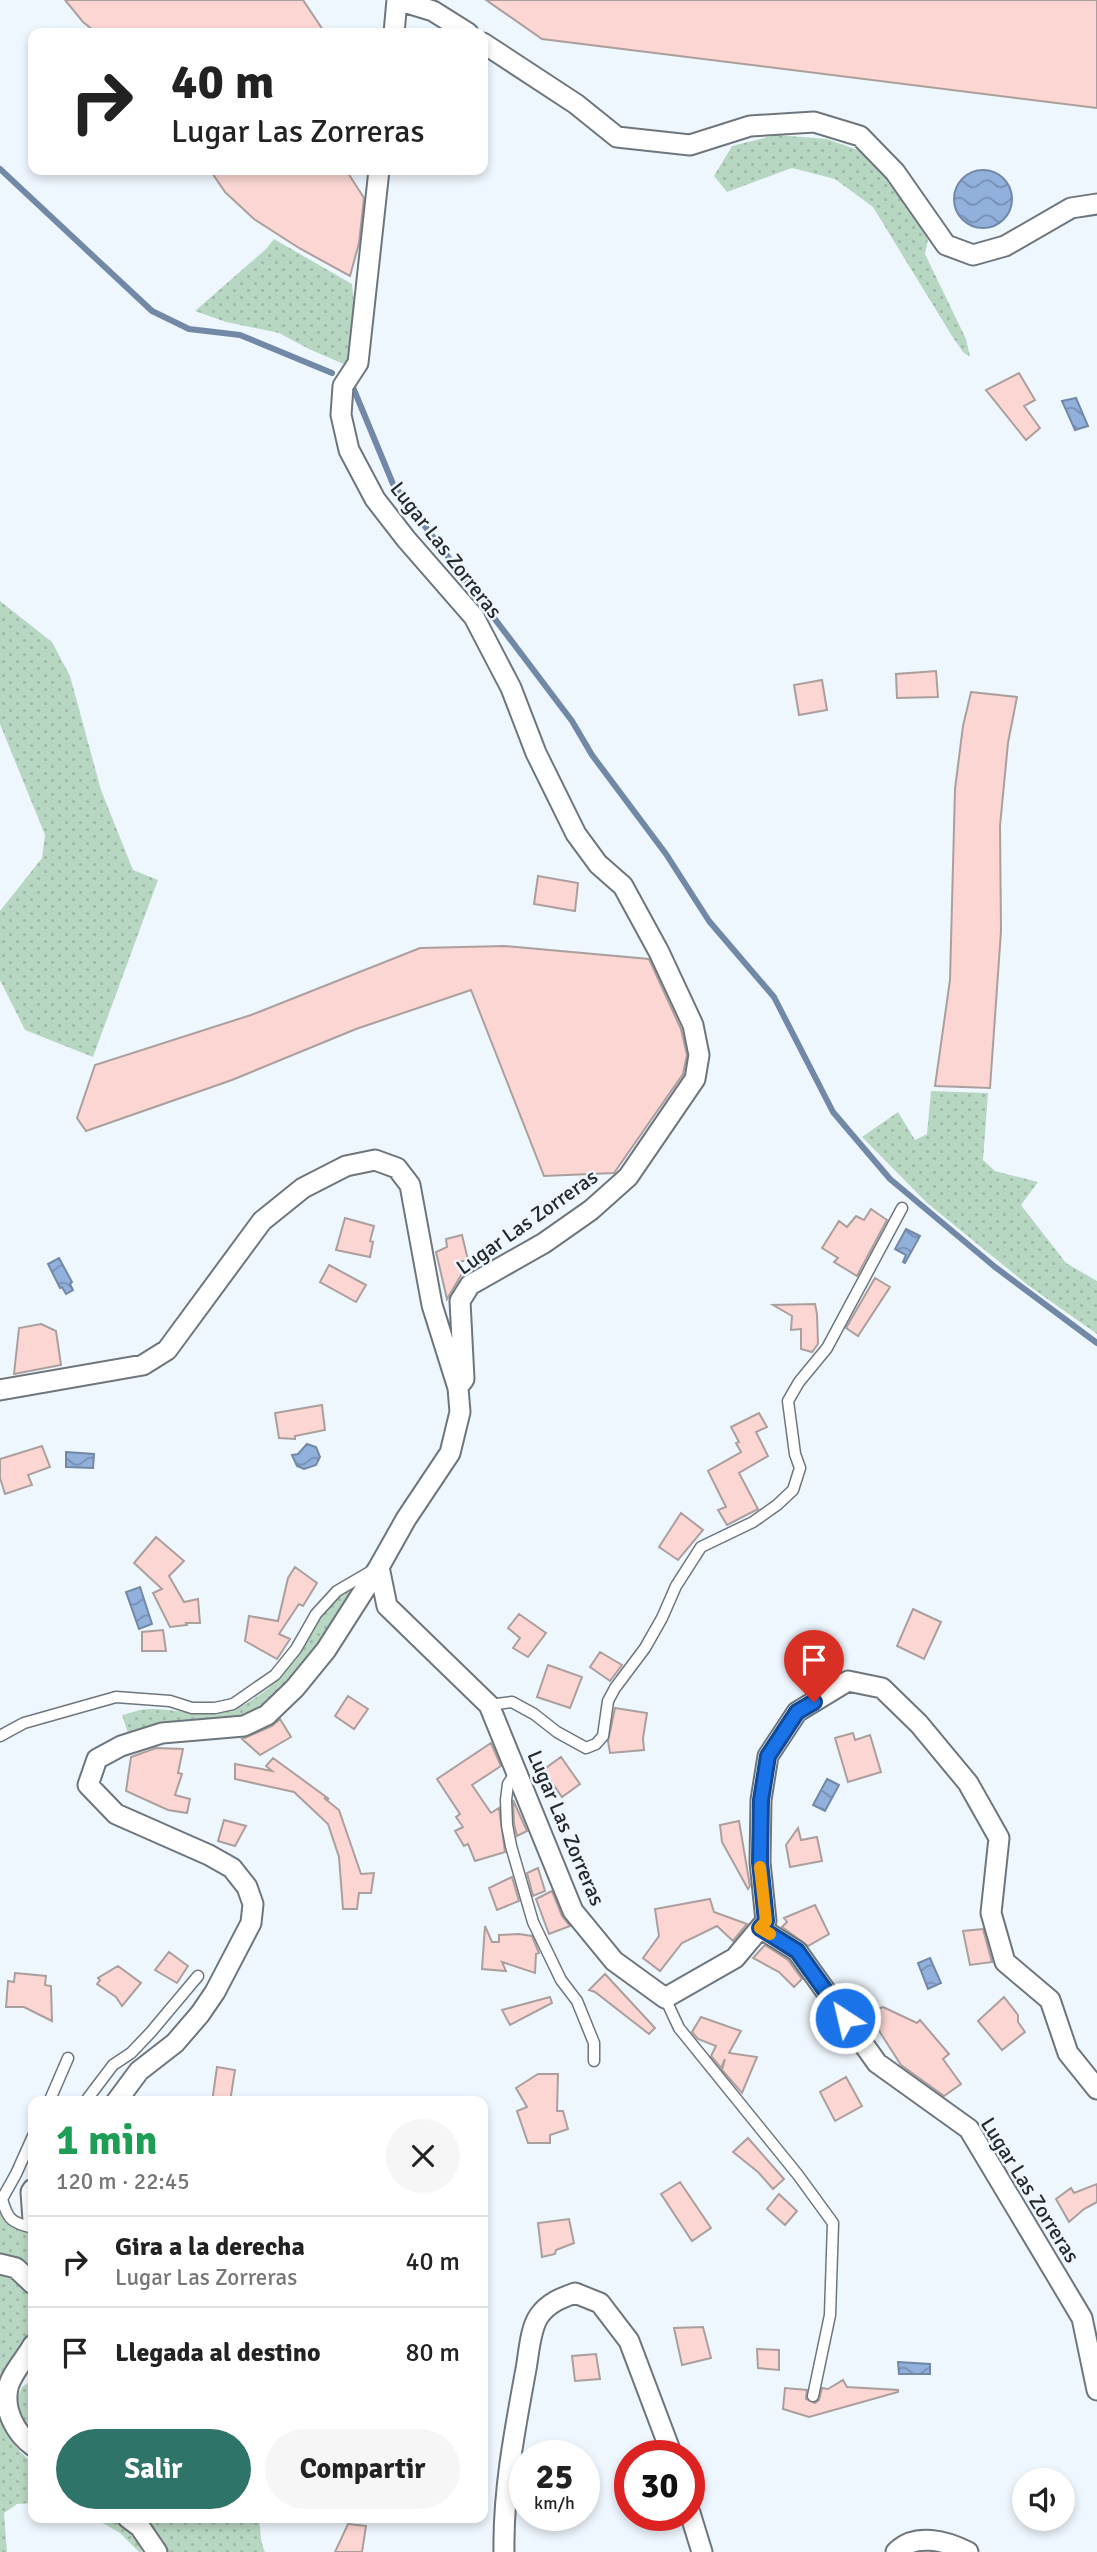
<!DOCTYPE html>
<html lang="es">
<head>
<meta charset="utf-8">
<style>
  body { margin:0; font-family:Signika,sans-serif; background:#f6f6f6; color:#222; height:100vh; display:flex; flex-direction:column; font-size:26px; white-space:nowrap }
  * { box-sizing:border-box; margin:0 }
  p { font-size:23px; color:#767676 }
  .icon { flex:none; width:38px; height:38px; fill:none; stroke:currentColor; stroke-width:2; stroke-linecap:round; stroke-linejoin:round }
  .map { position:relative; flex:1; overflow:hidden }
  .panel { position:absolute; left:28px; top:2096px; width:460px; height:427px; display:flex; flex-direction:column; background:#fff; border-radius:14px; box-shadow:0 4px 10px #0003 }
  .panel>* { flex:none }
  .top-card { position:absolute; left:28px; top:28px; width:460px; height:147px; border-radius:14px; box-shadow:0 4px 10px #0003; background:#fff; color:#222; overflow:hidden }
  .buttons { position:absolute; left:1012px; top:2468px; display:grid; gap:14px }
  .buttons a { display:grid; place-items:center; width:63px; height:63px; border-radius:50%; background:#fff; box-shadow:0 4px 10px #0003; font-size:35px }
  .speed { position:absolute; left:509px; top:2440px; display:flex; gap:14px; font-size:35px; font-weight:700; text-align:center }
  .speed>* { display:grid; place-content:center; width:91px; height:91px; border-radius:50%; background:#fff; box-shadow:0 4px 10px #0003; line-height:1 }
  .speed small { font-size:18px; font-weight:400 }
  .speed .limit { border:10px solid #d22; background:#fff; color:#111 }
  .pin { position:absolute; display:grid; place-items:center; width:60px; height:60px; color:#fff; margin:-72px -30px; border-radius:50% 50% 50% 0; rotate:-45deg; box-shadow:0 0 7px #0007 }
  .pin .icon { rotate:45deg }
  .me { position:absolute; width:77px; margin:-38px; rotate:325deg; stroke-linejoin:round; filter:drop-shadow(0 0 5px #0008) }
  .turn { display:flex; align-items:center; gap:24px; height:147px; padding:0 28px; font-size:32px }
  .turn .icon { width:91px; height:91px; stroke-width:2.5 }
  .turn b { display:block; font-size:49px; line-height:60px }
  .round { display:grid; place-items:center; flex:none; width:74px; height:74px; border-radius:37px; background:#f6f6f6 }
  .head { display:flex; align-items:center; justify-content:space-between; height:119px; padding:0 28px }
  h1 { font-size:42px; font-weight:700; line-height:52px; color:#1e9e55 }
  .cta { display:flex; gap:14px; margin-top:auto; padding:14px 28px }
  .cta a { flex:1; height:80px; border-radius:42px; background:#2f7468; color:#fff; font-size:28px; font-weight:700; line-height:80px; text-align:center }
  .cta a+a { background:#f6f6f6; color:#222 }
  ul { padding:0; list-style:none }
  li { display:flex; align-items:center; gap:21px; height:91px; padding:0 28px; border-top:2px solid #e0e0e0 }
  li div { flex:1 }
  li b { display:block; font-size:26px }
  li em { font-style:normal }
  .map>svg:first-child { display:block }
  .grass { fill:url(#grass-dots) }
  .water { fill:url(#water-waves); stroke:#7188a7; stroke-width:2 }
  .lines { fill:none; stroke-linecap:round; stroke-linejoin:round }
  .stream { stroke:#7188a7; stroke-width:6 }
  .building { fill:#fbd6d2; stroke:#ab9f9e; stroke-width:2 }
  .lane-casing { stroke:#6e767d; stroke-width:13 }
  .street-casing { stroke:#6e767d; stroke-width:23 }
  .lane { stroke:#fff; stroke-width:10 }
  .street { stroke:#fff; stroke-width:19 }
  .route-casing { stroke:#114b97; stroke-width:18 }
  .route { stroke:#1a73e8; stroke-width:12 }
  .slow { stroke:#f59e0b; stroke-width:12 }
  .labels { text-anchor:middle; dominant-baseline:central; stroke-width:5; stroke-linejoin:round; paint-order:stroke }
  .street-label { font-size:21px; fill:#26292c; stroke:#eff7fe }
</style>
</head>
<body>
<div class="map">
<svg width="1097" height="2552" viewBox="0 0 1097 2552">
  <defs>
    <pattern id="grass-dots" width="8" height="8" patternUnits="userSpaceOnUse" patternTransform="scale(1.75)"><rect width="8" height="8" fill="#b8d7c2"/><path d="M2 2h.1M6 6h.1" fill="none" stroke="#9eb9a7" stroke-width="1.8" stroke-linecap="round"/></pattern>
    <pattern id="water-waves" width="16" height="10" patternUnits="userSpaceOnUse" patternTransform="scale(1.75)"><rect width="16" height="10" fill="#91b0dc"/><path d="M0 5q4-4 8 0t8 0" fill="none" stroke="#768fb3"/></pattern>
  </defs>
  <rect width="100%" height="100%" fill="#eff7fe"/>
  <path class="grass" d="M776,135l51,4 31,11 19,15 39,52 12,22 -3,15 41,85 4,18 -7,-5 -11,-16 -79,-129 -38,-28 -43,-11 -65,24 -13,-16 18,-30z
    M274,239l78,45 2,19 -8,62 -37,-16 -30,-16 -53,-11 -31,-11 71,-62z
    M0,601l52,41 18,34 31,114 32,80 25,10 -65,177 -68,-27 -25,-50v-69l42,-53 3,-23 -45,-111z
    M931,1091l57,2 -5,67 12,11 43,11 -17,23 45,58 31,18v53l-68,-48 -102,-83 -65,-66 36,-25 17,28 12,-6z
    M348,1591h4l2,4 -32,52 -53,58 -40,17 -100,14 -7,-21c9,-2 18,-6 27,-6 29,-1 56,11 85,0 30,-12 51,-34 67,-61 13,-22 23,-45 47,-57z
    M0,2208c6,16 27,17 33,33 3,7 0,21 0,29l-33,-15z
    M0,2275l20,8 9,11 4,21 -3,20 -30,43z
    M31,2381l2,3v52l-10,-16 -7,-20 6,-13z
    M0,2415c7,20 16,36 33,48v40l-16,1 -13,9 3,39h-7z
    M94,2518c28,0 38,7 48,34h-3l-19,-19z
    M142,2518h116c4,12 1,22 7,34h-100l-3,-11z"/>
  <path class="water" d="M954 199a29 29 0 1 1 58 0a29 29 0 1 1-58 0Z
    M1076,398l12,28 -13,4 -13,-29z
    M906,1229l14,7 -15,27 -2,-1 3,-7 -11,-6z
    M59,1258l13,24 -2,2 3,6 -7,4 -4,-7 -2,1 -12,-24z
    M307,1444l9,3 4,10 -4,8 -12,4 -7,-3 -5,-11 6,-1z
    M66,1452l28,2 -1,14 -27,-1z
    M140,1587l12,37 -13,5 -13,-37z
    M827,1779l12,6 -14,26 -12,-6z
    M930,1958l11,25 -13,6 -10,-26z
    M898,2362l32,2v10h-31z"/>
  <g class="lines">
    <path class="stream" d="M0,169l152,142 37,18 51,6 92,38
      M352,385l41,99 179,237 20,34 74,99 43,67 65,76 59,115 57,67 105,88 102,76"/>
  </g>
  <path class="building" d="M65,0h238l22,33h-228l-14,-11z
    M486,0h611v108l-555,-69z
    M210,170h136l18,28 -5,45 -9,33 -51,-28 -45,-29 -29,-27z
    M1019,373l16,27 -11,6 16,22 -14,12 -40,-50z
    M936,671l2,26 -41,1 -1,-24z
    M822,680l5,30 -28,5 -5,-30z
    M971,692l46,5 -9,46 -8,83 1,105 -11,157 -55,-2 15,-106 5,-191 8,-63z
    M538,876l40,7 -3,28 -41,-7z
    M505,946l144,13 32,70 6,26 -4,19 -69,99 -70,3 -73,-186 -115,39 -124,51 -146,51 -9,-13 18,-53 156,-50 169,-67z
    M871,1209l16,11 -30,56 -23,-14 4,-4 -16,-10 17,-27 8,6 9,-11 8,4z
    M345,1218l29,8 -4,15 3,1 -3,15 -34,-7z
    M462,1235l6,25 -9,2 4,10 -16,27 -11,-47 11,-5 -1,-8z
    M329,1265l37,20 -10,17 -36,-20z
    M875,1278l15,9 -32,49 -12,-8z
    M815,1304l2,10 1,30 -6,8 -11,-3v-20l-10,1 1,-14 -19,-11z
    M41,1324l15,7 5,34 -47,9 5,-46z
    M322,1405l3,25 -30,6v3l-16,-1 -4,-25z
    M759,1413l8,14 -11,5 12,24 -29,17 19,36 -31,16 -9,-15 8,-3 -18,-36 33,-19 -5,-9 3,-1 -8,-15z
    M42,1446l8,21 -22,8 4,10 -27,9 -5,-16v-19z
    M681,1513l22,17 -25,30 -19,-13z
    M156,1537l28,24 -15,15 15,26 14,-3 2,24h-14l1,2 -17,2 -17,-34 9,-4 -28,-26z
    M295,1567l22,16 -14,23 -4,-2 -20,30 11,5 -13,20 -32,-18 4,-25 29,5 10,-43z
    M913,1609l28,13 -17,37 -27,-13z
    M519,1614l27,19 -18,24 -15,-9 7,-10 -12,-10z
    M163,1630l3,21h-24v-19z
    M600,1652l22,13 -12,16 -20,-14z
    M548,1665l34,12 -12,31 -33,-11z
    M348,1696l20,13 -14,20 -19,-13z
    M615,1708l32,5 -4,25 1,12 -34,3 -2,-12z
    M280,1719l11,18 -31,18 -18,-16 30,-13z
    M853,1733l2,7 15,-5 11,37 -33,10 -13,-44z
    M491,1743l10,23 -29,19 19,28 8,-5 6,44 -30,9 -7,-17 -4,2 -9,-15 8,-4 -7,-10 4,-3 -23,-35z
    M156,1748l27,1 -5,24 4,1 -7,21 15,4 -3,14 -19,-3 -42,-19 5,-34z
    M561,1757l19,27 -18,13 -19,-27z
    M273,1758l56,41 -5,-1 15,12 22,64 13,-1 -3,20h-12l-2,16h-14l-4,-52 -11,-33 -34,-32 -59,-13v-15l37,7 -6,-5z
    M513,1800l14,31 -10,5 -3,-12z
    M224,1820l22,6 -11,20 -17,-5z
    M739,1821l11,65 -2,3 -26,-47 -2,-17z
    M798,1828l3,12 16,-3 5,24 -32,6 -4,-22z
    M538,1868l7,23 -12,5 -6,-23z
    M512,1877l7,24 -22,9 -8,-22z
    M552,1891l10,25 8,10 -21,8 -13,-35z
    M710,1899l4,13 33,12 -14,17 -16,-15 -35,17 -22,28 -17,-13 16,-22 -4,-27z
    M815,1905l14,29 -21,12 -26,-19 5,-5 -3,-4z
    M485,1926l7,16h7v-7l20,-1 13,2 7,17 -3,1 -1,19 -33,-11 4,9 -24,-2z
    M983,1929l9,33 -22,3 -7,-34z
    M765,1945l23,15 14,19 -8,8 -15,-15 -26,-14z
    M169,1952l19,14 -11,17 -22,-13z
    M118,1966l23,17 -19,23 -6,-9 -19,-13 3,-4 -2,-2z
    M15,1973l31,3 -1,9 6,1 1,35 -28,-14h-18l2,-26 6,1z
    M605,1974l50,54 -6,6 -54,-42 -6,-2z
    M550,1997l2,6 -42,22 -8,-15z
    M1004,1997l14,18v7l7,10 -23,18 -24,-29z
    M883,2007l34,16 3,-3 29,34 -6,5 18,25 -17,12 -43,-31 -34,-53z
    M701,2017l40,14 -12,22 28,4 -15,36 -20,-23 3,-11 -4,9 -10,-12 5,-10 -18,-7 -6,-7z
    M217,2067l18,3 -5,32h-18z
    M538,2074h20l-1,37h6l5,18 -18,6v8h-22l-11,-32 10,-4 -11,-19z
    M846,2077l16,29 -27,15 -15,-29z
    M748,2138l36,41 -11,10 -15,-17 -25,-20z
    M680,2182l31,46 -19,13 -31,-47z
    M1097,2184v18l-13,7 -15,13 -13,-23 15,-11 3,5z
    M779,2194l18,17 -12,14 -18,-16z
    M569,2219l5,24 -18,7 -1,4 -13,3 -4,-34z
    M703,2327l8,31 -29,7 -8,-37z
    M757,2349l22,1v20l-21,-2z
    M596,2354l4,25 -25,2 -3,-25z
    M843,2380l4,7 51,3v2l-89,25 -26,-8 2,-21 22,2 -1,9 9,4 4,-3 3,-12 6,1z
    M348,2524l18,2 -4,26h-27z"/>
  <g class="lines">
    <g class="lane-casing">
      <path id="lane" d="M489,1705l23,-3 22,12 23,18 29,16 10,-4 7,-8 5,-35 7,-13 30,-40 17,-30 14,-32 25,-39 52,-25 24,-17 16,-15 7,-22 -5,-14 -7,-53 11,-19 28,-34 75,-140
        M0,1736l24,-13 92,-26 54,4 22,7h23l18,-4 42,-29 21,-26 20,-35 21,-23 36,-21
        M516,1772l-8,12 -2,16 1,25 4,21 22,76 28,58 16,21 17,42v18
        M665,1998l14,30 119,147 35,48 -3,92 -17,81
        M49,2102l19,-44
        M85,2102l28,-37 18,-12 20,-21 47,-56
        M33,2136l-17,38 -14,25c6,22 10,23 31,29"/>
    </g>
    <g class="street-casing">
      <path id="street" d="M394,33l3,-33 36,11 35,22
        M483,43l93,61 41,33 73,8 60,-19 64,-4 46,14 35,36 51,73 27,10 32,-9 66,-38 26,-4
        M379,170l-21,193 -15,23 -2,29 8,35 26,49 31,40 68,78 37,71 25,65 40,81 22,30 25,22 36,66 34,73 6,30 -4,24 -67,98 -37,33 -47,33 -74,42 -10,16 4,78 -3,4
        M0,1390l143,-25 24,-15 95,-129 41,-33 43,-22 29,-6 22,8 13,17 22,120 26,83 2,24 -10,41 -44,66 -27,48 -53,83 -31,38 -28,27 -23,11 -82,7 -41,13 -24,13 -9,26 28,29 93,41 23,13 15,19 6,17 -2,19 -36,69 -15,22 -25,29 -36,28 -23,31
        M379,1567l8,39 102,99 84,206 41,50 51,37 70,-40 31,-37 -6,-59 1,-62 7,-44 29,-44 51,-31 34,7 37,36 49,59 31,55 -8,75 14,49 45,38 18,53 29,36
        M760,1928l37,23 80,112 92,66 113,189 15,72
        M33,2189l-2,3 2,28
        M0,2264l16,4 17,16
        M33,2345c-7,13 -22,29 -25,43 -5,22 8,46 25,58
        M690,2513l12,39
        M128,2518l12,9 17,25
        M504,2552c-1,-62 11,-123 22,-183 3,-16 4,-40 13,-53 9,-13 22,-18 36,-23l25,10 29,38 43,114
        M896,2552c19,-20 51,-11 72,0"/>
    </g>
    <use href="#lane" class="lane"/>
    <use href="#street" class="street"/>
  </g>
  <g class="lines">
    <g class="route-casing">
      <path id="route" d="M814,1702l-17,10 -29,44 -7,44 -1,62 6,59 -6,7 37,23 48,67"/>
    </g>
    <use href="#route" class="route"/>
    <path class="slow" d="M760,1867l6,54 -6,7 10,6"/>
  </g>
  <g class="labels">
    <g class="street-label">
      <text transform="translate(446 550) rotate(52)">Lugar Las Zorreras</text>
      <text transform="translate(527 1222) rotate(-35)">Lugar Las Zorreras</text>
      <text transform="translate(566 1828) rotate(67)">Lugar Las Zorreras</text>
      <text transform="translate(1030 2190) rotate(58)">Lugar Las Zorreras</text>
    </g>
  </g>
</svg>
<div class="buttons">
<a><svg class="icon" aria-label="sound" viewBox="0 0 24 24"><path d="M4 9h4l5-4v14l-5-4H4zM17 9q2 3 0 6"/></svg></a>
</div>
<div class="speed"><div>25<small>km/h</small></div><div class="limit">30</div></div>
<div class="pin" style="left:814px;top:1702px;background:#d93025"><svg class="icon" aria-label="arrive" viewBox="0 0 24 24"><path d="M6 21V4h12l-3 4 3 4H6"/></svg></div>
<svg class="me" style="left:845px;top:2018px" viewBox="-20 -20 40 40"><circle r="17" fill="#1a73e8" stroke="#fff" stroke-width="3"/><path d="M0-11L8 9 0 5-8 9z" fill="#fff"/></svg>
<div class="top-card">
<div class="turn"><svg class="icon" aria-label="right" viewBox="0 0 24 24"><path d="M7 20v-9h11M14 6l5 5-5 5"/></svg><div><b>40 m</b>Lugar Las Zorreras</div></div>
</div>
<section class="panel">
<div class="head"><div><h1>1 min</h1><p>120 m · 22:45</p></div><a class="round"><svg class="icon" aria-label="close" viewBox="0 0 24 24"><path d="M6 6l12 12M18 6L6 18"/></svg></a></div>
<ul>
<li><svg class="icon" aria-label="right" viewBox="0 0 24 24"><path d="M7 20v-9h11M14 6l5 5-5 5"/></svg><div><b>Gira a la derecha</b><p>Lugar Las Zorreras</p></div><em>40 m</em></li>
<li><svg class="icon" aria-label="arrive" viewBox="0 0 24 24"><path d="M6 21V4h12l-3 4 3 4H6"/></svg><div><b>Llegada al destino</b></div><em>80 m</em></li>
</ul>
<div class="cta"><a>Salir</a><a>Compartir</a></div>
</section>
</div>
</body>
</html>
